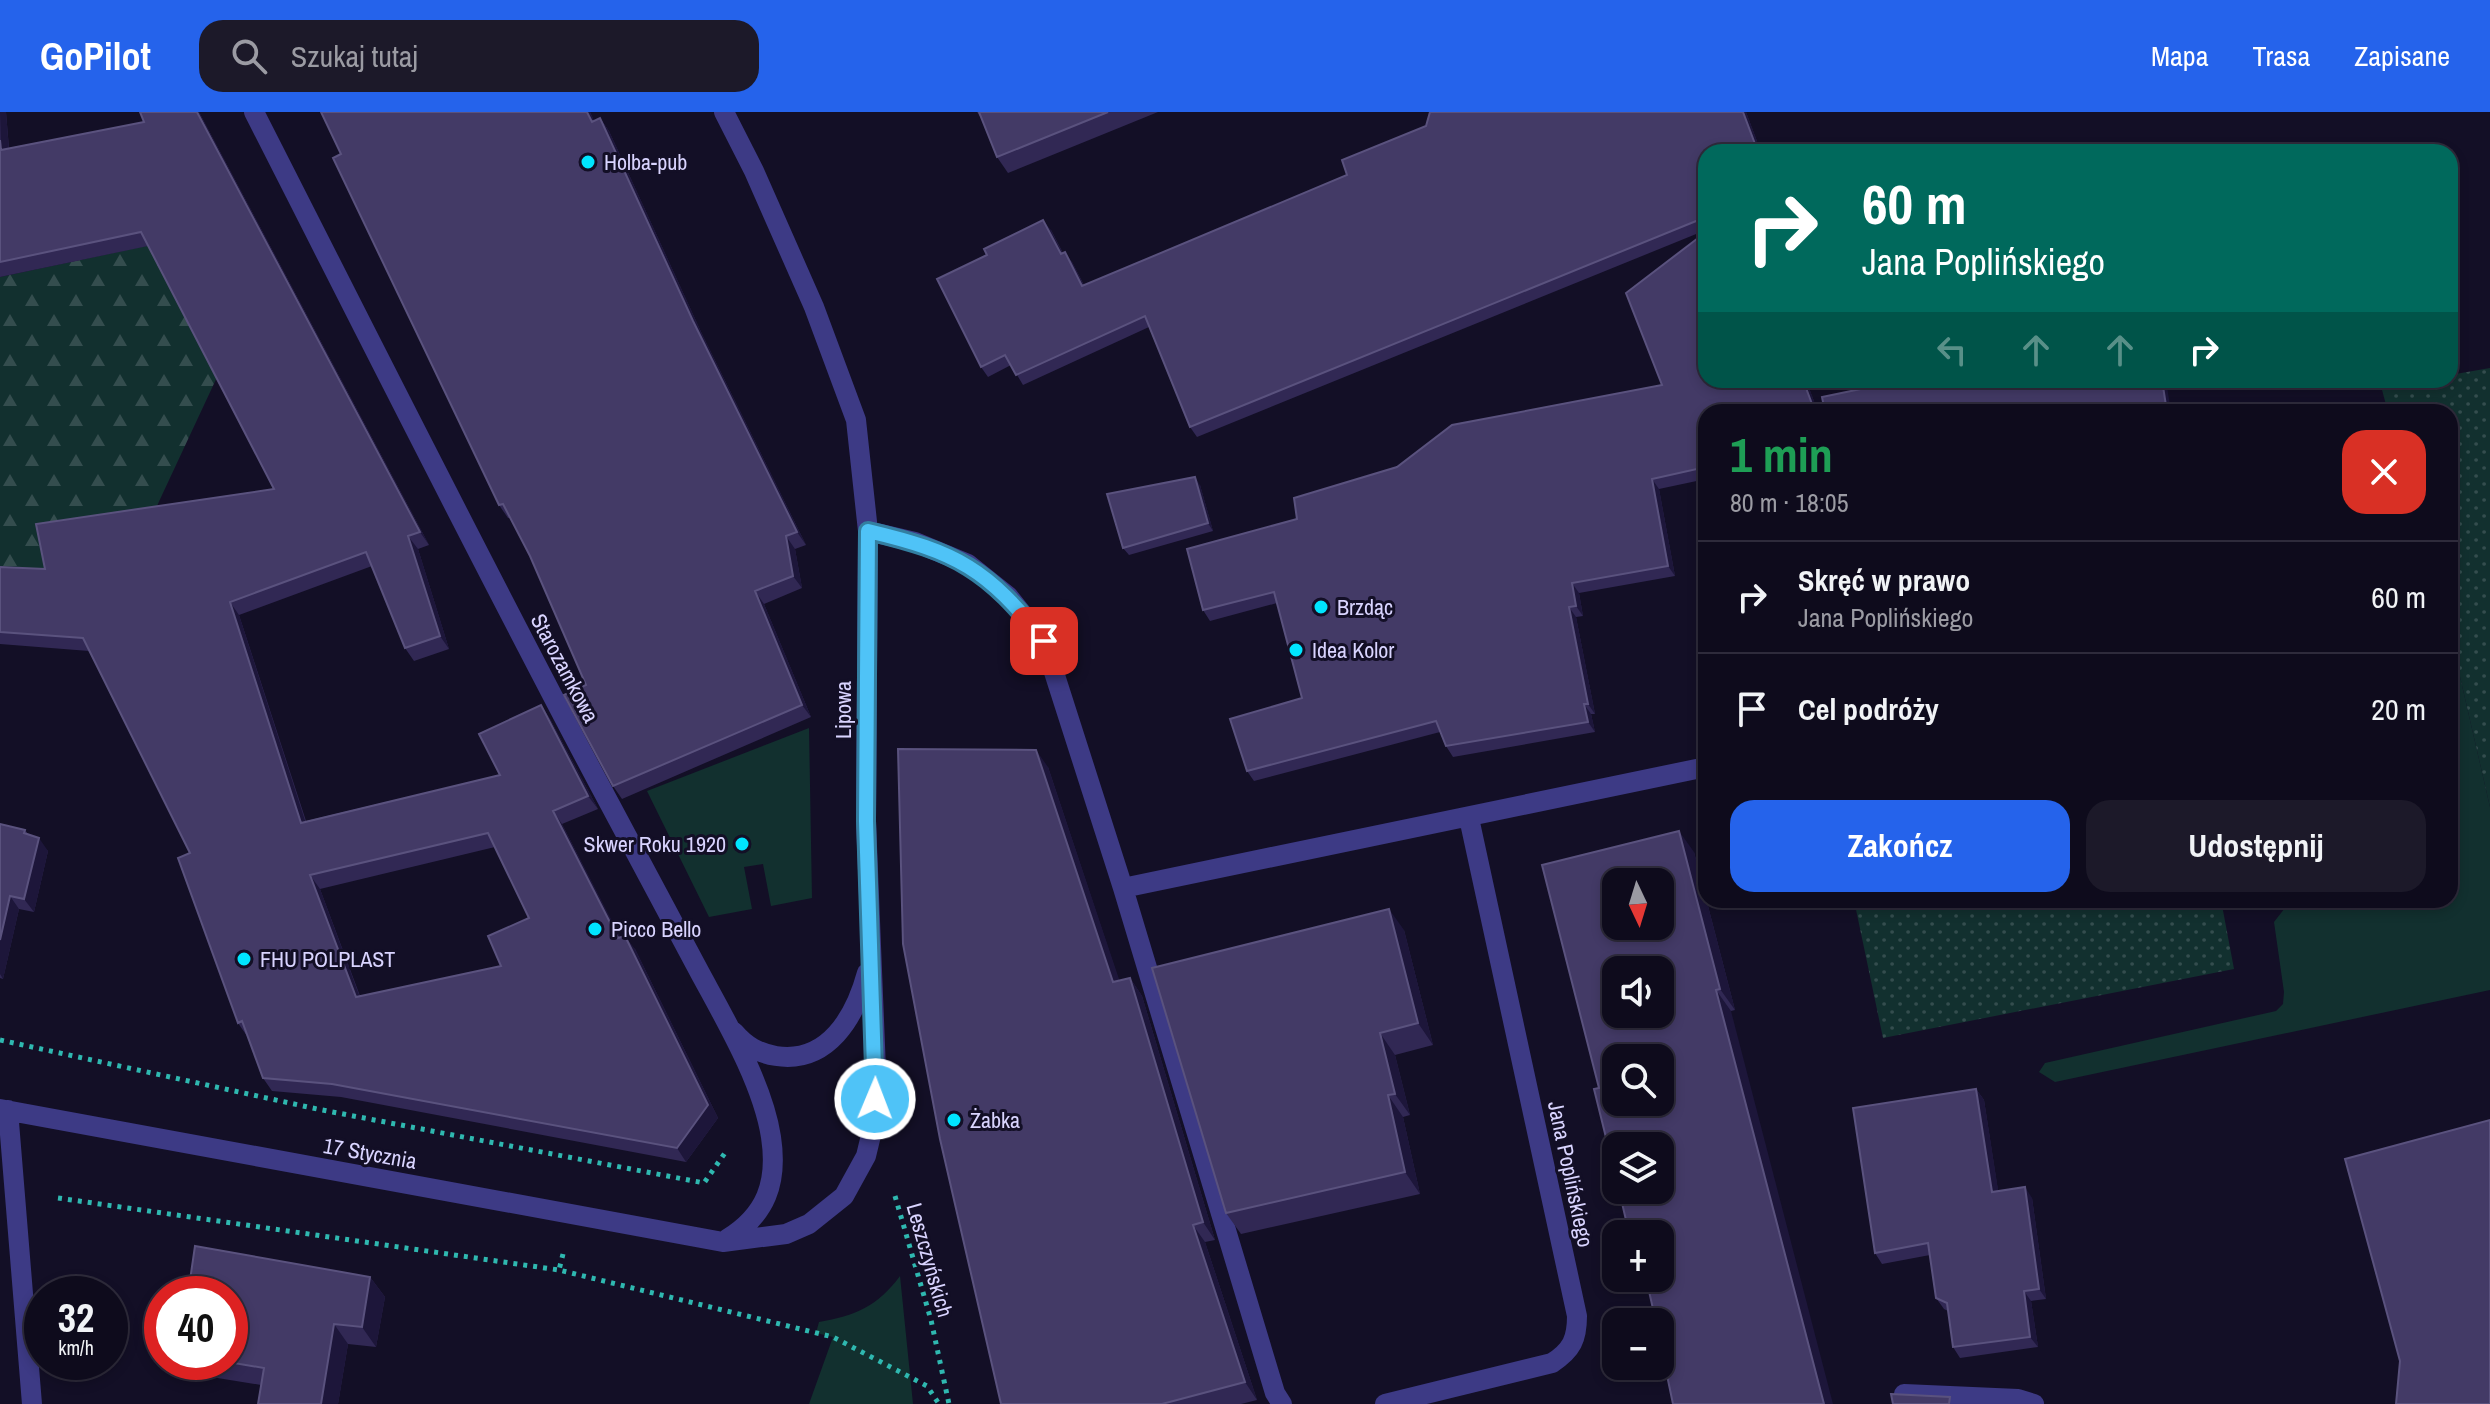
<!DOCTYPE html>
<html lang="pl">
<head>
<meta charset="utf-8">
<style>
  body { margin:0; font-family:"Archivo Narrow",sans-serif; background:#1c1929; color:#f1f3f6; height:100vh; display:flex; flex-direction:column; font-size:30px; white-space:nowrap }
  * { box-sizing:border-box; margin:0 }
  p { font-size:26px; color:#9b9ba3 }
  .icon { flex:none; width:44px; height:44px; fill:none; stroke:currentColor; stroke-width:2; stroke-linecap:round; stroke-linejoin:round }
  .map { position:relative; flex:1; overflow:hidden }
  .panel { position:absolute; left:1698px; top:292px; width:760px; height:504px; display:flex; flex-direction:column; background:#0e0b1c; border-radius:24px; box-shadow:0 4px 12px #0003,0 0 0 2px #2e2b3b }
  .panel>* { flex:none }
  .top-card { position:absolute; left:1698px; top:32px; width:760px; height:244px; border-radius:24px; box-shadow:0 4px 12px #0003,0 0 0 2px #2e2b3b; background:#00695c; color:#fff; overflow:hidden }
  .needle { width:52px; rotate:176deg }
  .controls { position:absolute; left:1602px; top:756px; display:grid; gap:16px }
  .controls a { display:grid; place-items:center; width:72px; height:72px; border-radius:16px; background:#0e0b1c; box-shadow:0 4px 12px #0003,0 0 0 2px #2e2b3b; font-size:40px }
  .speed { position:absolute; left:24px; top:1164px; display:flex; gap:16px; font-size:40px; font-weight:700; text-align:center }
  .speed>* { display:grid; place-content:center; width:104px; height:104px; border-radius:50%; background:#0e0b1c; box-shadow:0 4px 12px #0003,0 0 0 2px #2e2b3b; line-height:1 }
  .speed small { font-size:20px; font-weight:400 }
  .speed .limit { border:12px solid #d22; background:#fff; color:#111 }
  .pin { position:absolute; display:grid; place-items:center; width:68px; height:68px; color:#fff; margin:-34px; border-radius:16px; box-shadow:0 4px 12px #0006 }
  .me { position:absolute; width:88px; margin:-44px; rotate:1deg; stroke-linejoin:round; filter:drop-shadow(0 0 6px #0008) }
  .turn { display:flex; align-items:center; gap:28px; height:168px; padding:0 32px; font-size:36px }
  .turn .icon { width:104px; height:104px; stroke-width:2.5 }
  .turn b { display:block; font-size:56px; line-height:68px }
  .lanes { display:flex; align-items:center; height:76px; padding:0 32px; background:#0003; justify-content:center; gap:40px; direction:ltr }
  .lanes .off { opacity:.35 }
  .round { display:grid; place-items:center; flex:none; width:84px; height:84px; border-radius:24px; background:#1c1929 }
  .overview { display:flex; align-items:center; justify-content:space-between; height:136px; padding:0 32px }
  h1 { font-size:48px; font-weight:800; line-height:60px; color:#1e9e55 }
  .primary-button { display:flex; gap:16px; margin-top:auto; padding:16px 32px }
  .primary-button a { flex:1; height:92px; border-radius:24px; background:#2563eb; color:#fff; font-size:32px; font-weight:800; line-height:92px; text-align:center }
  .primary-button a+a { background:#1c1929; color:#f1f3f6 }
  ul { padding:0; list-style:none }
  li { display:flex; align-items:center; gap:24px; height:112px; padding:0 32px; border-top:2px solid #2e2b3b }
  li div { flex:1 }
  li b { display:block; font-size:30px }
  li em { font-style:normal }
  header { display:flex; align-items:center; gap:48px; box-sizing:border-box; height:112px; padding:0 40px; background:#2563eb; color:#fff }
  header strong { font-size:38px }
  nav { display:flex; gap:44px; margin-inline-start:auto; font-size:28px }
  .search { width:560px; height:72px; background:#1c1929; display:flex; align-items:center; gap:20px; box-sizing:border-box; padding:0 28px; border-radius:24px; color:#9b9ba3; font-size:30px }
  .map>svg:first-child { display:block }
  .grass { fill:#12302f }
  .forest { fill:url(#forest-firs) }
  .park { fill:url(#park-dots) }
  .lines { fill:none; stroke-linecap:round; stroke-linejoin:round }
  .path { stroke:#2fb8b0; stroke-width:5; stroke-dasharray:4 6; stroke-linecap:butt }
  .minor { stroke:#3d3a85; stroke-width:20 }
  .wall { fill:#312854; fill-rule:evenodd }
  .shaded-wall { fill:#1d163a }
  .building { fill:#433a66; stroke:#5a527e; stroke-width:2; fill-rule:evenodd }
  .route-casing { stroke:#337fa1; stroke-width:20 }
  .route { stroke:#4fc3f7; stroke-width:14 }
  .poi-dot { fill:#00e5ff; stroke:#130f26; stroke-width:3 }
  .labels { text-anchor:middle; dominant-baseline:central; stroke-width:6; stroke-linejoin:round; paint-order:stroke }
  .poi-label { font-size:22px; fill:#d9d4ff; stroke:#130f26; text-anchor:start }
  .street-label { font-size:22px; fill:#d9d4ff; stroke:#130f26 }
</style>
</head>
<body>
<header>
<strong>GoPilot</strong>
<div class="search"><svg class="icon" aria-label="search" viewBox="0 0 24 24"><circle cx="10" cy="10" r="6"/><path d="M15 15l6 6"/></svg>Szukaj tutaj</div>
<nav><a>Mapa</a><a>Trasa</a><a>Zapisane</a></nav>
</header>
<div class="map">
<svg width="2490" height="1292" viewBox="0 0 2490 1292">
  <defs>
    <pattern id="forest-firs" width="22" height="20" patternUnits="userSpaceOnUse" patternTransform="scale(2)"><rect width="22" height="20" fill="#12302f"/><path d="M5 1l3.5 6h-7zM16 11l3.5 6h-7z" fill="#344d4e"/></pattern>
    <pattern id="park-dots" width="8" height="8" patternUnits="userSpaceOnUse" patternTransform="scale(2)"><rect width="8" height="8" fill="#12302f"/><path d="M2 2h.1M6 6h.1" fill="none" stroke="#344d4e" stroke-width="1.8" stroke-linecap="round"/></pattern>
  </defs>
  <rect width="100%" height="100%" fill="#130f26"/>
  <path class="grass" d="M2450,521l40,174v183l-435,92 -16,-10 6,-9 231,-52 7,-7 1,-12 -10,-70 17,-22h159z
    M809,616l3,170 -41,8 -8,-42 -19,3 8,42 -43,8 -62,-126z
    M900,1164l13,128h-104l24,-67 -17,-4 3,-11c36,-6 59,-16 81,-46z"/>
  <path class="forest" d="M160,131l58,132 -70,150 -94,57 -54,-2v-303z"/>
  <path class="park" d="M2490,256v439l-40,-174v-221h-62l-7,-26 37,-6h32v-5z
    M1854,788h367l13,69 -351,69z"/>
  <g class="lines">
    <path class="path" d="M0,928l317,69 387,74 23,-33
      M895,1084l36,124 18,84
      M58,1086l501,72
      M563,1142l-4,16 274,67 94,49 12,18"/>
    <path class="minor" d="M254,0c114,224 226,448 344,670 34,64 68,127 102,191 26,48 63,111 71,164 7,46 -5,78 -44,102
      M868,419l47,11 53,22 40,32 36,45 79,247 152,505 7,11
      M1123,776l583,-121
      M734,920c12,14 24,21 42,24 52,8 79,-39 91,-83
      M0,997l723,133 63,-8 23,-10 35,-28 22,-40 7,-29 3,-57 -10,-249 2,-290 -12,-111 -42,-113 -60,-136 -30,-59
      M8,998l24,294
      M1904,1282l114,5 16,5
      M1385,1292l167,-41c20,-13 25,-24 25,-47l-108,-498"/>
  </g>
  <path class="wall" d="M0,0h6l3,36 135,-26 -4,-10h59l230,433 -11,4 31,100 -35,12 -9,-13 -33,-82 -133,49 67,206 194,-46 41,-70 9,14 48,90 -36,15 58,114 15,11 83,169 -32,44 -345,-65 -69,-6 -9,-13 -16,-42 -9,-13 -48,-170 -101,-202 -89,-7v-77l45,2 229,-80 -126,-243 -148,31zM495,735l34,71 -28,48 -141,30 -40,-107z
    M321,0h269l4,9 6,-3 9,13 93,203 104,211 -11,4 7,39 -38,16 47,113 -189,82 -9,-13 -27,-101 -56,-129 -20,-38h-2l-9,-13 -158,-351z
    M977,0h181l-150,61 -11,-16 -16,-39z
    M1746,0l15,40h-55v78l-509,207 -7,-10 -41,-100 -126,58 -12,-20 -23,12 -7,-10 70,-137 12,23 9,9 12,23z
    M1806,268l12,32h-112v67l-47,10 16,87 -96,17 4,23 -7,1 19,97h-4l4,18 -142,25 -7,-11 -6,-14 -186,49 -7,-10 55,-73 -25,-95 -67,18 -7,-11 94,-91 100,-52 265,-82z
    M1200,373l13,46 -84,24 -6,-7z
    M1048,655l71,214 11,-3 12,18 73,244 -10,2 52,158 -16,4h-240z
    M0,712l25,6 3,4 20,17 -14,61 -15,-3 -16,70 -3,-1z
    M1694,740l41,158 -4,1 -71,223h-30l-31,-146z
    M1404,818l29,115 -38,10 15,60 -7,2 17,77 -179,40 -15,-21z
    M1976,977l8,11 14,91 34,7 14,101 -15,2 7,46 -78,11 -7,-11 -5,-36 -4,-2 -8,-11 -6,-43 -48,9 -7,-11z
    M370,1165l15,20 -9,50 -28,-3 -10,60h-80l3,-19 -68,-11 -9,-12h46z"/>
  <path class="shaded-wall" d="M0,0h6l4,51 -9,-13z
    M197,0h2l230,433 -9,-13z
    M587,0h3l11,23 -9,-13z
    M1743,0h3l15,40h-3z
    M600,6l9,13 93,203 104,211 -9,-13 -104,-211z
    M1043,108l8,10 17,34 -7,-10z
    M1065,140l7,10 17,34 -7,-10z
    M1803,268h3l12,32h-3z
    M2162,268h4l5,32h-4z
    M1195,365l5,8 13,46 -5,-8z
    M1652,367l7,10 16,87 -7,-10z
    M408,424l10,13 31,100 -9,-13z
    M786,424l9,13 7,39 -9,-12z
    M1572,471l7,10 4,23 -7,-10z
    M755,479l9,13 47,113 -9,-12z
    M230,490l9,13 71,221 -9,-13z
    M1569,495l7,10 19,97 -7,-10z
    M1584,592l7,10 4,18 -7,-10z
    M541,593l9,14 48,90 -10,-13z
    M1036,638l12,17 78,233 -13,-18z
    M553,699l9,13 66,128 -10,-14z
    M1679,719l15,21 41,158 -15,-21z
    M39,726l9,13 -14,61 -10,-13z
    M310,763l10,14 45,122 -9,-14z
    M10,784l9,13 -16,70 -3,-5v-34z
    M1389,797l15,21 29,115 -15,-22z
    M625,824l10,13 83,169 -32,44 -9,-14z
    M1130,866l12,18 73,244 -12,-18z
    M1716,878l15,21 102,393h-9z
    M1380,921l15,22 15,60 -15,-21z
    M1976,977l8,11 16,102 -8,-10z
    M1388,983l15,22 17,77 -15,-22z
    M2025,1075l7,11 14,101 -7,-10z
    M1193,1113l12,17 52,158 -12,-18z
    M370,1165l15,20 -9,50 -14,-20z
    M2024,1179l7,10 7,46 -8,-10z
    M334,1212l14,20 -10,60h-17z"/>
  <path class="building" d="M140,0h57l223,420 -12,4 32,100 -35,12 -39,-96 -136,50 71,221 199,-48 -21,-41 62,-29 47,91 -35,15 65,127 7,-2 83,169 -31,43 -345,-64 -69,-6 -21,-57 -4,2 -60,-165 12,-5 -107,-215 -83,-6v-65l45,2 -9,-45 238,-35 -133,-257 -141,30v-122l1,10 143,-28zM488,721l41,85 -41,18 13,30 -145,31 -46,-122z
    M321,0h266l5,10 8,-4 93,203 104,211 -11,4 7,40 -38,15 47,114 -189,81 -49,-91 22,-10 -56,-129 -27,-52 -4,1 -166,-347 8,-4z
    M979,0h129l-111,45z
    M1430,0h313l15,40h-52v65l-516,210 -45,-111 -129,59 -11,-20 -24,12 -44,-88 50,-24 -3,-6 59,-29 18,34 4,-2 17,34 265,-111 -5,-15 84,-34z
    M1706,120v148h97l12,32h-109v55l-54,12 16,87 -96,17 4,23 -7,1 19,97h-4l4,18 -142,24 -10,-25 -189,50 -17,-52 72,-21 -28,-106 -71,18 -16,-61 110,-30 -3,-21 103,-31 55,-42 210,-40 -36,-92z
    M1937,268h225l5,32h-342l-3,-15 63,-13 1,4z
    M1195,365l13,46 -85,25 -16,-54z
    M898,637l138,1 77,232 17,-4 73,244 -10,3 52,157 -83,22h-161l-61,-265 -37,-195z
    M0,712l25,6 -1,3 15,5 -15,61 -14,-3 -10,44z
    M1679,719l41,158 -4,1 108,414h-151l-13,-62v-20h-4l-10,-44h14v-44h-23l-1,-3 -7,2 -10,-43h41v-44h-44v32l-22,-89 5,-1 -57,-223zM1616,770h44v44h-44zM1616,858h44v44h-44zM1616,946h44v44h-44z
    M1389,797l29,114 -38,10 15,61 -7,1 17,77 -179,41 -74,-245z
    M1976,977l16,103 33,-5 14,102 -15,2 6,46 -77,10 -6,-44 -11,-5 -8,-55 -53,10 -22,-145z
    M2490,1008v284h-94l4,-43 -55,-202z
    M195,1134l175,31 -8,50 -28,-3 -13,80h-63l6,-36 -36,-6h2v-68h-42z
    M1891,1282l59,3 -1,7h-56z"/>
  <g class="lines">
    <g class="route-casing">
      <path id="route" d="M875,987l-9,-278 2,-290c89,21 120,38 176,110"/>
    </g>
    <use href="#route" class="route"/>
  </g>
  <g class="poi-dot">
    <circle cx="588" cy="50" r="8"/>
    <circle cx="1321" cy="495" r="8"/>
    <circle cx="1296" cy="538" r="8"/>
    <circle cx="742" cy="732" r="8"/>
    <circle cx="595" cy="817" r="8"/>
    <circle cx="244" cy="847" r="8"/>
    <circle cx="954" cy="1008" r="8"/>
  </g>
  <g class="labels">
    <g class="poi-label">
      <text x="604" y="50">Holba-pub</text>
      <text x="1337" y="495">Brzdąc</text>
      <text x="1312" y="538">Idea Kolor</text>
      <text x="726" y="732" text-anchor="end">Skwer Roku 1920</text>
      <text x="611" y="817">Picco Bello</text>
      <text x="260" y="847">FHU POLPLAST</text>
      <text x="970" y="1008">Żabka</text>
    </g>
    <g class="street-label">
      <text transform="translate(565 556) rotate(62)">Starozamkowa</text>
      <text transform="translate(843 598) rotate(-90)">Lipowa</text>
      <text transform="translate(370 1041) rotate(10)">17 Stycznia</text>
      <text transform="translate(1571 1062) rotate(78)">Jana Poplińskiego</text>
      <text transform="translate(930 1148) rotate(74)">Leszczyńskich</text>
    </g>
  </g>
</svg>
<div class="controls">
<a><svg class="needle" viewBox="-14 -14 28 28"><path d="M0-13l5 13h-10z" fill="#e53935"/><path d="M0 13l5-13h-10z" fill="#9b9ba3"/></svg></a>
<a><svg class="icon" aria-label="sound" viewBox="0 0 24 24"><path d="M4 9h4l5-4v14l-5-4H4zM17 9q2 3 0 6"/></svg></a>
<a><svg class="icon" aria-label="search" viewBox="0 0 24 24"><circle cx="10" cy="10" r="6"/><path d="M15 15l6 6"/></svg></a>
<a><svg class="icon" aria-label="layers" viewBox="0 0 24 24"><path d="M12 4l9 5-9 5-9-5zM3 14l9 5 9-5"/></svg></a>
<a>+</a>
<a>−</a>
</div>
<div class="speed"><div>32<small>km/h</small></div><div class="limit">40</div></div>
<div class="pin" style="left:1044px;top:529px;background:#d93025"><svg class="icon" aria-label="arrive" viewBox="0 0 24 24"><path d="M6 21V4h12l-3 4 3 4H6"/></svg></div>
<svg class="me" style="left:875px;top:987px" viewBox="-20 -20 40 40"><circle r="17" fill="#4fc3f7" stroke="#fff" stroke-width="3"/><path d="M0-11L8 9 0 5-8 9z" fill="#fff"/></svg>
<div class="top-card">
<div class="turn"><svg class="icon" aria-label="right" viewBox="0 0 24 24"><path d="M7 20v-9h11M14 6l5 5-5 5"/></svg><div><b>60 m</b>Jana Poplińskiego</div></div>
<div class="lanes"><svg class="icon off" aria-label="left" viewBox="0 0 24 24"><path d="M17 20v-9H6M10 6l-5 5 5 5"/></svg><svg class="icon off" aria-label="ahead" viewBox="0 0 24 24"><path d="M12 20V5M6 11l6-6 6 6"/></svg><svg class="icon off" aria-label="ahead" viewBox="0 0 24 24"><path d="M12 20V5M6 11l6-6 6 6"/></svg><svg class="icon" aria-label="right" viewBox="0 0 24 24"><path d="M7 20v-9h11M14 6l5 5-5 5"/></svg></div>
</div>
<section class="panel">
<div class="overview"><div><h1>1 min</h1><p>80 m · 18:05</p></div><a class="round" style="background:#d93025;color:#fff"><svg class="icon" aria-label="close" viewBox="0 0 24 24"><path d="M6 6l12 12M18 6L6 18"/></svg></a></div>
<ul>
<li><svg class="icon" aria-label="right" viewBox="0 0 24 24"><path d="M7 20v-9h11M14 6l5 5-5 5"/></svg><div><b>Skręć w prawo</b><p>Jana Poplińskiego</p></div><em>60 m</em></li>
<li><svg class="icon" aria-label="arrive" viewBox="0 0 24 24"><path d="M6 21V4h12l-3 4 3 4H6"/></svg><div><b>Cel podróży</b></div><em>20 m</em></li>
</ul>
<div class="primary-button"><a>Zakończ</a><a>Udostępnij</a></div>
</section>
</div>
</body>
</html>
